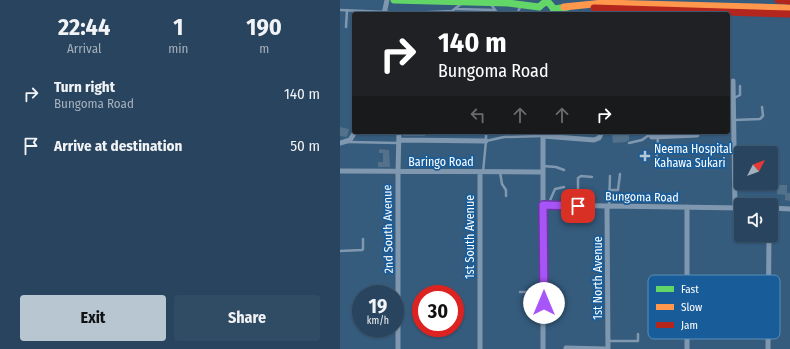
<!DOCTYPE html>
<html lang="en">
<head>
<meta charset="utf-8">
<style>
  body { margin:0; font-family:"Fira Sans Condensed",sans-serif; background:#304b64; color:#f1f3f6; height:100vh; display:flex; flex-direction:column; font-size:15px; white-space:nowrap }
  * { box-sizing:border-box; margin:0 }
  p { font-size:13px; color:#a5b0bc }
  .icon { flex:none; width:22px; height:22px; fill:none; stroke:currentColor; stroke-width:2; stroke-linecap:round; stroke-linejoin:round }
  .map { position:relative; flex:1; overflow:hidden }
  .panel { display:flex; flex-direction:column; background:#28445e; width:340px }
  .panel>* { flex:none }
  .top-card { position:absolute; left:12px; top:12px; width:378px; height:122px; border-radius:4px; box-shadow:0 1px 3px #0004,0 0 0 1px #445c73; background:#202124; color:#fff; overflow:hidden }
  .needle { width:26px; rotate:48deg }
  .tools { position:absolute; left:394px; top:146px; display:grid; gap:8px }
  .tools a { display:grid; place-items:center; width:44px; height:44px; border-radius:4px; background:#28445e; box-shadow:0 1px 3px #0004,0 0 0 1px #445c73; font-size:20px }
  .speed { position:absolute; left:12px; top:285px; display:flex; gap:8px; font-size:20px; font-weight:700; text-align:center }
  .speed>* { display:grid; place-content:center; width:52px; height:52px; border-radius:50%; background:#28445e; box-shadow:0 1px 3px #0004,0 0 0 1px #445c73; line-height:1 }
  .speed small { font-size:10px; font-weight:400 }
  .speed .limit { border:6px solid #d22; background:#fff; color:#111 }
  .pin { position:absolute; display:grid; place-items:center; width:34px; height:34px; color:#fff; margin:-17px; border-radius:8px; box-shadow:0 2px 6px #0006 }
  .me { position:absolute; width:44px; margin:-22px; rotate:0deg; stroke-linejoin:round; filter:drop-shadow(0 0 3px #0008) }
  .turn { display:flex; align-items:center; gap:14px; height:84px; padding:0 20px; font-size:18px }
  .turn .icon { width:52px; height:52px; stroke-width:2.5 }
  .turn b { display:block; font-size:28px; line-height:34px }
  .lanes { display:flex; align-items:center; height:38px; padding:0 20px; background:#0003; justify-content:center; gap:20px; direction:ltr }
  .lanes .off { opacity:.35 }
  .eta { display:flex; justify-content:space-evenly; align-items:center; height:68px; text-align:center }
  .eta b { font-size:24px; font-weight:700; line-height:28px }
  .action { display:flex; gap:8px; margin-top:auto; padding:8px 20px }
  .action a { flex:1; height:46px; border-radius:4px; background:#b8c6d2; color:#111; font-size:16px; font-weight:700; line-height:46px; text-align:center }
  .action a+a { background:#304b64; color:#f1f3f6 }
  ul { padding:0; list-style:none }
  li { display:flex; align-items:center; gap:12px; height:52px; padding:0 20px }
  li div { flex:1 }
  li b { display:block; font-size:15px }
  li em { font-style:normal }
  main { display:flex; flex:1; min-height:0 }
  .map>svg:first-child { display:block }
  .building { fill:#53718b }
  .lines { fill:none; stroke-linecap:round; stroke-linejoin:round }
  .lane { stroke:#8098af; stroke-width:2.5 }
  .street { stroke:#8098af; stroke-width:5 }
  .fast { stroke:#63d668; stroke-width:7 }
  .slow { stroke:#ff974d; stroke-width:7 }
  .jam { stroke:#b3261e; stroke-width:7 }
  .route-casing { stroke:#6d37a1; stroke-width:10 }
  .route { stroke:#a855f7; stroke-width:7 }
  .poi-dot { fill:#b8c6d2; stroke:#185d9a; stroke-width:1.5 }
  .labels { text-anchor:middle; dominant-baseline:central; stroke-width:3.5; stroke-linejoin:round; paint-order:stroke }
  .poi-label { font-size:12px; fill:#fff; stroke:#185d9a; text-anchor:start }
  .street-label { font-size:12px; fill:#fff; stroke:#185d9a }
  .key { fill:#185d9a; stroke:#5d8eb8; stroke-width:1 }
  .key-label { font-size:11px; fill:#fff }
</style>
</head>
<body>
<main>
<section class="panel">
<div class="eta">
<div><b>22:44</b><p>Arrival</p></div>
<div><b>1</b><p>min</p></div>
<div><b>190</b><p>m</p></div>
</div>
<ul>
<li><svg class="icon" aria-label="right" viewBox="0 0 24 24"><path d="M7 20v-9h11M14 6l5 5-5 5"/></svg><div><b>Turn right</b><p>Bungoma Road</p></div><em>140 m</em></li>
<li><svg class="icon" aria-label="arrive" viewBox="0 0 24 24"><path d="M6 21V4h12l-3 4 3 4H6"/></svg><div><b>Arrive at destination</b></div><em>50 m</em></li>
</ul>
<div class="action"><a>Exit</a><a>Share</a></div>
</section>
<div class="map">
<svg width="450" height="349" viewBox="0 0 450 349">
  <rect width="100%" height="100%" fill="#355b7d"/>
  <path class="building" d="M0,127l9,2 -2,8 -7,-1z
    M63,132h22v4h-22z
    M289,132v8l-3,2 -13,1 -1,-10z
    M39,149l10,1 1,17h-12v-5h5v-9h-4z
    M437,185h10v8h3v8l-5,-1v-5l-8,-1z"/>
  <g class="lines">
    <path class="lane" d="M150,3l8,11
      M116,9l39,1
      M0,10l69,3 43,-2 9,-7
      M177,14l4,-9
      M6,27l1,-17
      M394,98l6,-3v-9
      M394,120l26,-1 3,-3 -1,-9
      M146,140v-8
      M8,142l51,1
      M289,143l13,-3 7,-5
      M316,163l2,-26
      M203,166l13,1 8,3
      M143,172l3,-31 18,-4 38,-1
      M160,172l2,12 4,6v6
      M395,175h6
      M269,190h9l2,-16
      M208,205l7,-16 9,-2
      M238,205v-27l3,-2 11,1
      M269,206l1,-30
      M0,251l22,-1 1,-1v-10
      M320,291h27
      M180,292h23
      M269,341h29v-7"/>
    <path class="street" d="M44,14l3,-14
      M393,81l2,127
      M203,132v217
      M307,132l5,5 45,-2
      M203,136l51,4 5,-2 3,-6
      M59,140l87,1
      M0,143l10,-3 5,-8
      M0,171l202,1
      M203,205l198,3
      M267,206l1,143
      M347,207v142
      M431,208l19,1
      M226,348l39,1
      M58,349v-177l1,-40
      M140,349v-176
      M428,349l1,-114"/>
    <path class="fast" d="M54,0l114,3 31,4
      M155,0l13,3
      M199,7l6,-5 4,1 5,6 -1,5
      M214,9l14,-2"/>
    <path class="slow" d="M224,7l39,-4 187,5"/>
    <path class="jam" d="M438,0l12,1
      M254,8l196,6"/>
  </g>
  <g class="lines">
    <g class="route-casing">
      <path id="route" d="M204,303l-1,-98 35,1"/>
    </g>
    <use href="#route" class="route"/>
  </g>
  <path class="poi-dot" d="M303 150h4v4h4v4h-4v4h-4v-4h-4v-4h4z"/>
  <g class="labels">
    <g class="poi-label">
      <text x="314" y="149">Neema Hospital<tspan x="314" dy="14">Kahawa Sukari</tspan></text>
    </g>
    <g class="street-label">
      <text x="101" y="162">Baringo Road</text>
      <text transform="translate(302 197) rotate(1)">Bungoma Road</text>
      <text transform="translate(48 229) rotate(-91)">2nd South Avenue</text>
      <text transform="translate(130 237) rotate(-90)">1st South Avenue</text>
      <text transform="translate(258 278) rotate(-90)">1st North Avenue</text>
    </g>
  </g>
  <rect x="308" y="275" width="132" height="64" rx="6" class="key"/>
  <rect x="316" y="286" width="18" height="6" fill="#63d668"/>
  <rect x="316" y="304" width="18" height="6" fill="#ff974d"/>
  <rect x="316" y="322" width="18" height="6" fill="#b3261e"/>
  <g class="key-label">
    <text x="341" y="293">Fast</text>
    <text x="341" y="311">Slow</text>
    <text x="341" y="329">Jam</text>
  </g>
</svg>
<div class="tools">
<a><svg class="needle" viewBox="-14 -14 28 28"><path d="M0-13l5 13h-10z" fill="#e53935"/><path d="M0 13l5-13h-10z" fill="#a5b0bc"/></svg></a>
<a><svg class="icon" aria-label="sound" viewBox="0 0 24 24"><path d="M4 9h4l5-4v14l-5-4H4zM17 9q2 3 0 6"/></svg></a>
</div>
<div class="speed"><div>19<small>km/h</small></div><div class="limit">30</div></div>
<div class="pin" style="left:238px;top:206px;background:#d93025"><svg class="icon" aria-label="arrive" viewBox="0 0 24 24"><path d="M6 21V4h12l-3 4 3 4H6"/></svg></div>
<svg class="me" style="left:204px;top:303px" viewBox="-20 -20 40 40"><circle r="19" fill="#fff"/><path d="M0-13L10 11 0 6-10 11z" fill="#a855f7"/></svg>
<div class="top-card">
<div class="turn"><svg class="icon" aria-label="right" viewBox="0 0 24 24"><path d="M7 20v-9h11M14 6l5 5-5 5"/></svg><div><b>140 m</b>Bungoma Road</div></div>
<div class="lanes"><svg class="icon off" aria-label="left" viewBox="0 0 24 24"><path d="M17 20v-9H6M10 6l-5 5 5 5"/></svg><svg class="icon off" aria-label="ahead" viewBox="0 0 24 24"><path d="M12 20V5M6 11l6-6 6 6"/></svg><svg class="icon off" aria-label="ahead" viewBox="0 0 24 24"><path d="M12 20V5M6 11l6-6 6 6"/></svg><svg class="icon" aria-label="right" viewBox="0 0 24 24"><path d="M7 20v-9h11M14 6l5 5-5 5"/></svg></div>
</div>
</div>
</main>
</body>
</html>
